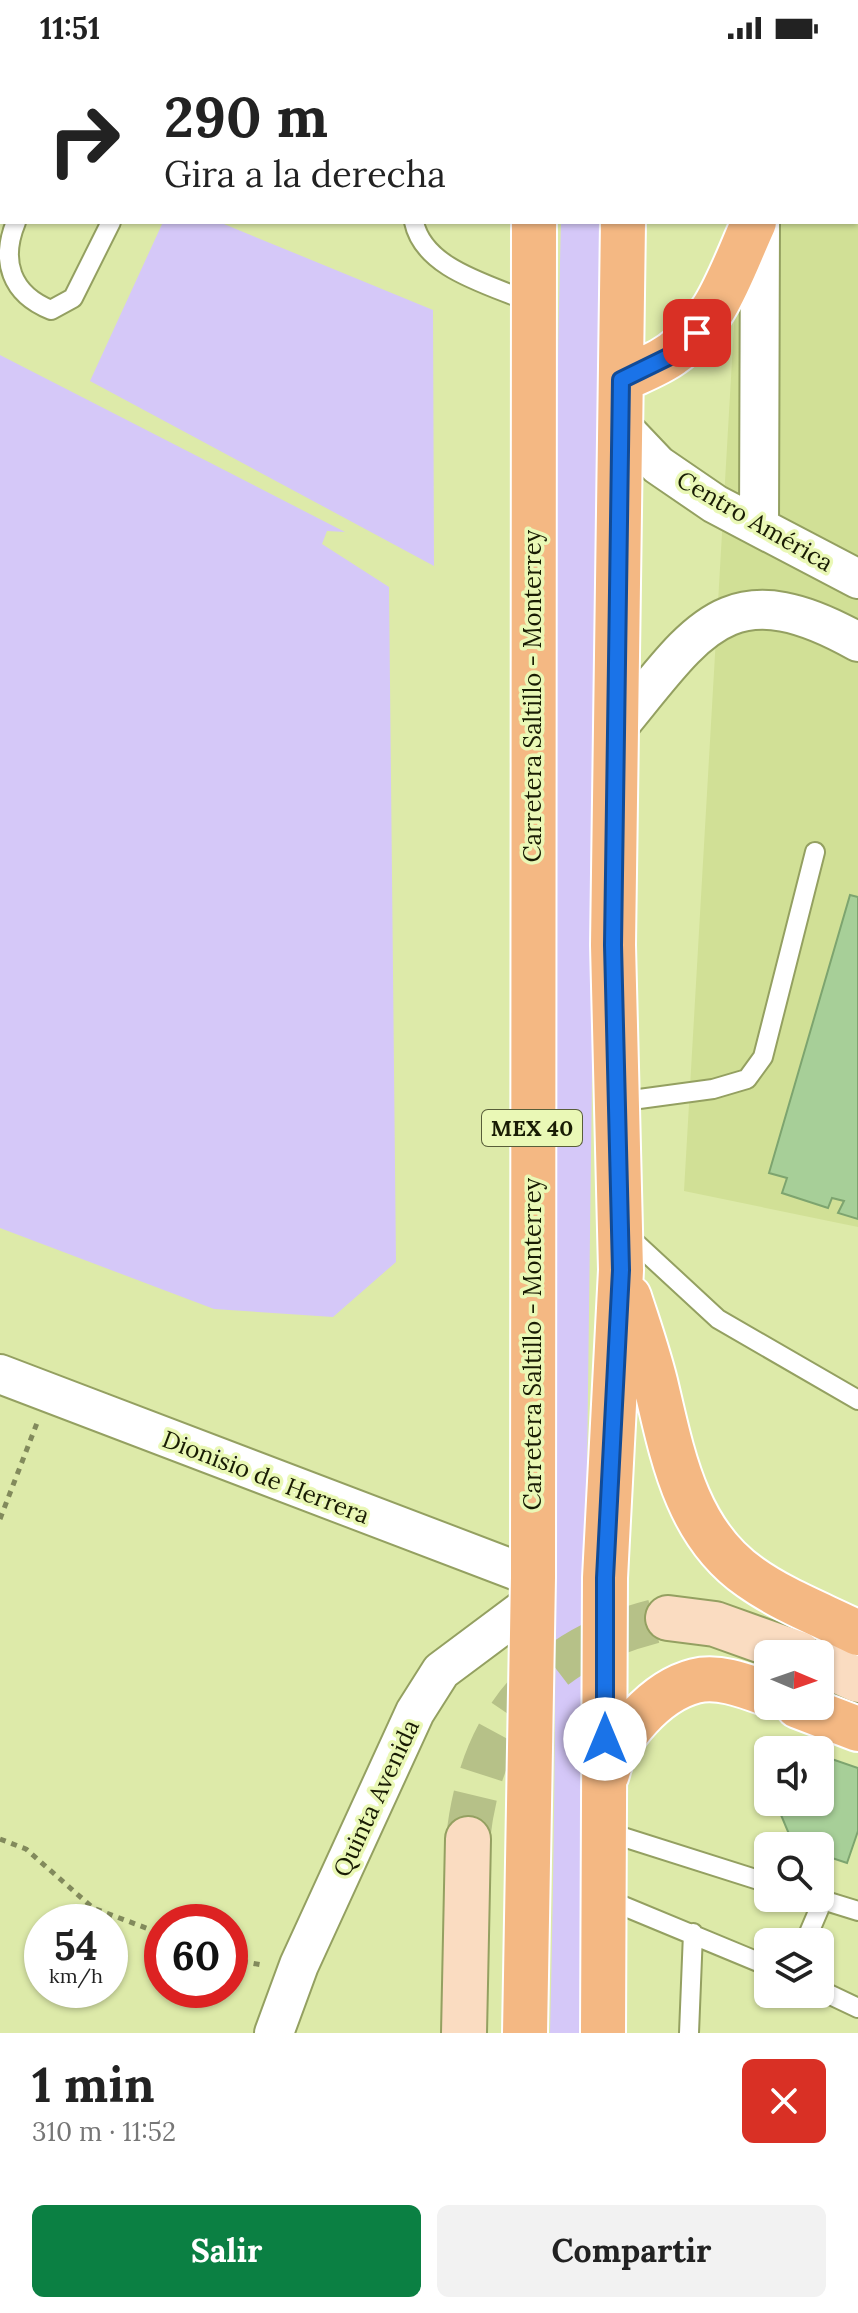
<!DOCTYPE html>
<html lang="es">
<head>
<meta charset="utf-8">
<style>
  body { margin:0; font-family:Lora,serif; background:#f2f2f2; color:#222; height:100vh; display:flex; flex-direction:column; font-size:30px; white-space:nowrap }
  * { box-sizing:border-box; margin:0 }
  p { font-size:26px; color:#767676 }
  .icon { flex:none; width:44px; height:44px; fill:none; stroke:currentColor; stroke-width:2; stroke-linecap:round; stroke-linejoin:round }
  .map { position:relative; height:1977px; overflow:hidden }
  .panel { display:flex; flex-direction:column; background:#fff; flex:1 }
  .panel>* { flex:none }
  .top-card { position:absolute; left:0px; top:0px; width:858px; height:168px; box-shadow:0 2px 6px #0004; background:#fff; color:#222; overflow:hidden }
  .needle { width:52px; rotate:92deg }
  .buttons { position:absolute; left:754px; top:1584px; display:grid; gap:16px }
  .buttons a { display:grid; place-items:center; width:80px; height:80px; border-radius:12px; background:#fff; box-shadow:0 2px 6px #0004; font-size:40px }
  .speed { position:absolute; left:24px; top:1848px; display:flex; gap:16px; font-size:40px; font-weight:700; text-align:center }
  .speed>* { display:grid; place-content:center; width:104px; height:104px; border-radius:50%; background:#fff; box-shadow:0 2px 6px #0004; line-height:1 }
  .speed small { font-size:20px; font-weight:400 }
  .speed .limit { border:12px solid #d22; background:#fff; color:#111 }
  .pin { position:absolute; display:grid; place-items:center; width:68px; height:68px; color:#fff; margin:-34px; border-radius:16px; box-shadow:0 4px 12px #0006 }
  .me { position:absolute; width:88px; margin:-44px; rotate:0deg; stroke-linejoin:round; filter:drop-shadow(0 0 6px #0008) }
  .turn { display:flex; align-items:center; gap:28px; height:168px; padding:0 32px; font-size:36px }
  .turn .icon { width:104px; height:104px; stroke-width:2.5 }
  .turn b { display:block; font-size:56px; line-height:68px }
  .round { display:grid; place-items:center; flex:none; width:84px; height:84px; border-radius:12px; background:#f2f2f2 }
  .summary { display:flex; align-items:center; justify-content:space-between; height:136px; padding:0 32px }
  h1 { font-size:48px; font-weight:800; line-height:60px }
  .primary-button { display:flex; gap:16px; margin-top:auto; padding:16px 32px }
  .primary-button a { flex:1; height:92px; border-radius:12px; background:#0b8043; color:#fff; font-size:32px; font-weight:800; line-height:92px; text-align:center }
  .primary-button a+a { background:#f2f2f2; color:#222 }
  .status { display:flex; justify-content:space-between; align-items:center; height:56px; padding:0 40px; background:#fff; direction:ltr }
  .status svg { height:22px; fill:currentColor }
  .map>svg:first-child { display:block }
  .built { fill:#d1e096 }
  .green { fill:#d5c8f8 }
  .building { fill:#a7cf98; stroke:#7da46f; stroke-width:2 }
  .lines { fill:none; stroke-linecap:round; stroke-linejoin:round }
  .secondary-tunnel { stroke:#b6c188; stroke-width:44; stroke-dasharray:44 22; stroke-linecap:butt }
  .lane-casing { stroke:#94a061; stroke-width:22 }
  .street-casing { stroke:#94a061; stroke-width:42 }
  .secondary-casing { stroke:#94a061; stroke-width:48 }
  .primary-casing { stroke:#fff; stroke-width:48 }
  .path { stroke:#828a5c; stroke-width:5; stroke-dasharray:6 6; stroke-linecap:butt }
  .lane { stroke:#fff; stroke-width:18 }
  .street { stroke:#fff; stroke-width:38 }
  .secondary { stroke:#fadcc1; stroke-width:44 }
  .primary { stroke:#f4b883; stroke-width:44 }
  .route-casing { stroke:#114b97; stroke-width:20 }
  .route { stroke:#1a73e8; stroke-width:14 }
  .labels { text-anchor:middle; dominant-baseline:central; stroke-width:7; stroke-linejoin:round; paint-order:stroke }
  .shield { fill:#eaf8b6; stroke:#585e39; stroke-width:2 }
  .shield-label { font-size:22px; font-weight:bold; fill:#191c04 }
  .street-label { font-size:24px; fill:#191c04; stroke:#eaf8b6 }
</style>
</head>
<body>
<div class="status"><b>11:51</b><svg viewBox="0 0 49 12"><path d="M0 12V9h3v3zM5 12V6h3v6zM10 12V3h3v9zM15 12V0h3v12zM26 1h20v11H26zM47 4h2v5h-2z"/></svg></div>
<div class="map">
<svg width="858" height="1977" viewBox="0 0 858 1977">
  <rect width="100%" height="100%" fill="#ddeaa9"/>
  <path class="built" d="M749,0h109v1171l-174,-36 56,-969h116v-164z"/>
  <path class="green" d="M163,166h56l214,88 1,256 -344,-185z
    M561,166h40c-4,604 -15,1207 -20,1811h-31c15,-603 -5,-1207 11,-1811z
    M0,299l345,177 -18,-1 -5,13 67,43 7,675 -63,55 -119,-8 -214,-81z"/>
  <path class="building" d="M850,839l8,2v322l-20,-6 6,-12 -12,-3 -4,10 -46,-15 5,-15 -18,-5z
    M820,1699l38,13v63l-11,32 -27,-9v-8h-26l-13,-31 5,-13h34z"/>
  <g class="lines">
    <path class="secondary-tunnel" d="M468,1783c13,-122 79,-195 200,-221"/>
    <g class="lane-casing">
      <path id="lane" d="M82,2l1,-2
        M419,2v-2
        M16,166c-16,39 -5,72 35,88l22,-12 38,-76
        M414,166c10,48 78,63 118,81
        M617,1046l96,-13 34,-10 16,-22 52,-205
        M625,1177l93,86 140,81
        M604,1775l164,52
        M604,1842l164,68
        M816,1842l42,13
        M805,1886l18,-42
        M820,1934l38,18
        M689,1977l4,-100"/>
    </g>
    <g class="street-casing">
      <path id="street" d="M762,2v-2
        M620,369l38,40 57,39 143,75
        M759,470l1,-304
        M618,671c80,-97 110,-158 240,-85
        M0,1318l533,203
        M274,1977l25,-68 116,-253 26,-41 91,-68"/>
    </g>
    <g class="secondary-casing">
      <path id="secondary" d="M668,1562l47,6 84,30
        M820,1607l38,17
        M464,1977l4,-194"/>
    </g>
    <g class="primary-casing">
      <path id="primary" d="M538,2v-2
        M625,2v-2
        M621,324c16,-8 36,-15 51,-26 45,-31 60,-84 82,-132
        M629,1241c10,31 21,62 28,93 16,69 31,144 93,187 32,23 72,38 108,56
        M798,1650l60,23
        M607,1718c9,-38 49,-83 88,-93 24,-6 51,5 73,13
        M525,1977l8,-456 1,-1355
        M603,1977l2,-455 16,-308 -8,-325 10,-723"/>
    </g>
    <path class="path" d="M0,1463l37,-96
      M0,1783l26,10 67,59 69,26
      M230,1903l32,6"/>
    <use href="#lane" class="lane"/>
    <use href="#street" class="street"/>
    <use href="#secondary" class="secondary"/>
    <use href="#primary" class="primary"/>
  </g>
  <g class="lines">
    <g class="route-casing">
      <path id="route" d="M605,1683v-161l16,-308 -8,-325 8,-565 49,-24 27,-23"/>
    </g>
    <use href="#route" class="route"/>
  </g>
  <g class="labels">
    <rect class="shield" x="482" y="1054" width="100" height="36" rx="6"/>
    <g class="shield-label">
      <text x="532" y="1072">MEX 40</text>
    </g>
    <g class="street-label">
      <text transform="translate(755 465) rotate(30)">Centro América</text>
      <text transform="translate(532 640) rotate(-90)">Carretera Saltillo - Monterrey</text>
      <text transform="translate(532 1288) rotate(-90)">Carretera Saltillo - Monterrey</text>
      <text transform="translate(266 1421) rotate(21)">Dionisio de Herrera</text>
      <text transform="translate(376 1742) rotate(-65)">Quinta Avenida</text>
    </g>
  </g>
</svg>
<div class="buttons">
<a><svg class="needle" viewBox="-14 -14 28 28"><path d="M0-13l5 13h-10z" fill="#e53935"/><path d="M0 13l5-13h-10z" fill="#767676"/></svg></a>
<a><svg class="icon" aria-label="sound" viewBox="0 0 24 24"><path d="M4 9h4l5-4v14l-5-4H4zM17 9q2 3 0 6"/></svg></a>
<a><svg class="icon" aria-label="search" viewBox="0 0 24 24"><circle cx="10" cy="10" r="6"/><path d="M15 15l6 6"/></svg></a>
<a><svg class="icon" aria-label="layers" viewBox="0 0 24 24"><path d="M12 4l9 5-9 5-9-5zM3 14l9 5 9-5"/></svg></a>
</div>
<div class="speed"><div>54<small>km/h</small></div><div class="limit">60</div></div>
<div class="pin" style="left:697px;top:277px;background:#d93025"><svg class="icon" aria-label="arrive" viewBox="0 0 24 24"><path d="M6 21V4h12l-3 4 3 4H6"/></svg></div>
<svg class="me" style="left:605px;top:1683px" viewBox="-20 -20 40 40"><circle r="19" fill="#fff"/><path d="M0-13L10 11 0 6-10 11z" fill="#1a73e8"/></svg>
<div class="top-card">
<div class="turn"><svg class="icon" aria-label="right" viewBox="0 0 24 24"><path d="M7 20v-9h11M14 6l5 5-5 5"/></svg><div><b>290 m</b>Gira a la derecha</div></div>
</div>
</div>
<section class="panel">
<div class="summary"><div><h1>1 min</h1><p>310 m · 11:52</p></div><a class="round" style="background:#d93025;color:#fff"><svg class="icon" aria-label="close" viewBox="0 0 24 24"><path d="M6 6l12 12M18 6L6 18"/></svg></a></div>
<div class="primary-button"><a>Salir</a><a>Compartir</a></div>
</section>
</body>
</html>
